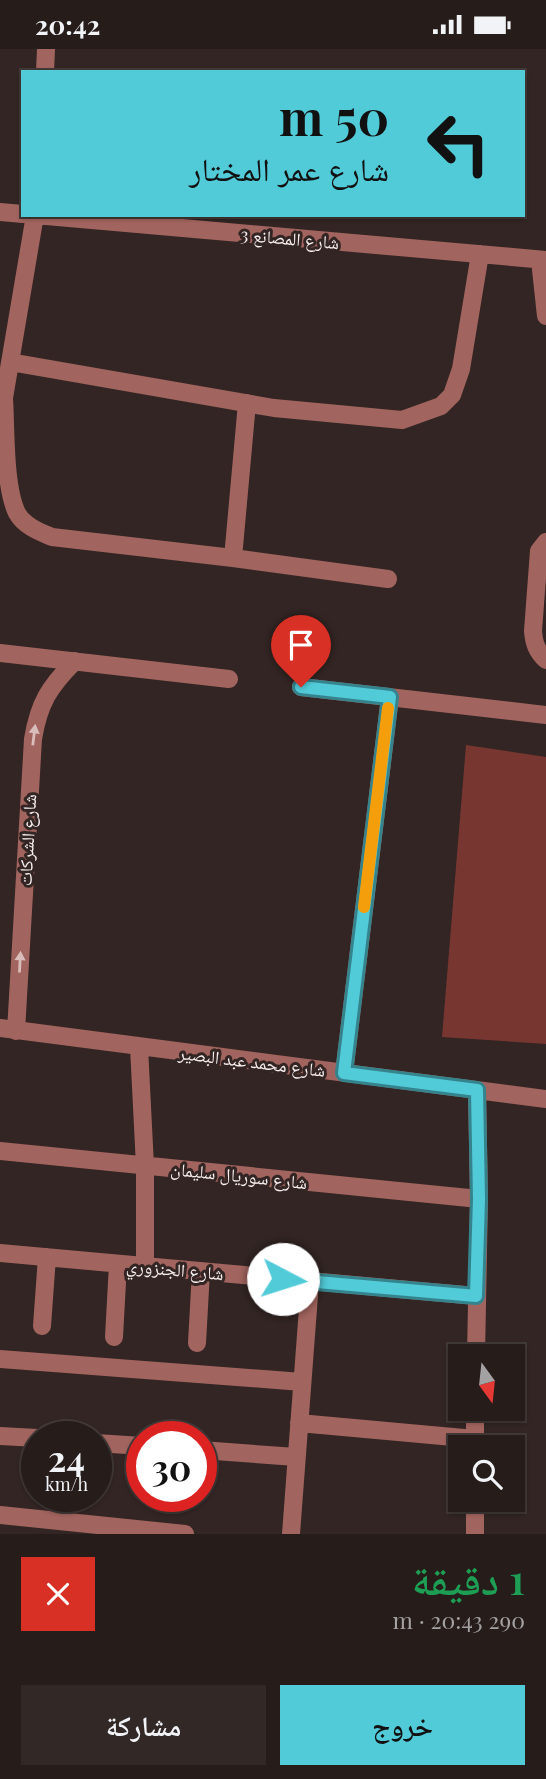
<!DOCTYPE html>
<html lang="ar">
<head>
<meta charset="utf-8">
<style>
  body { margin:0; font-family:"Playfair Display","Noto Naskh Arabic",serif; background:#322927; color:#f1f3f6; direction:rtl; height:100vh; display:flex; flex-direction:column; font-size:26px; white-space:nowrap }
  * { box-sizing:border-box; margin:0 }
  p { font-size:23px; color:#a4a1a2 }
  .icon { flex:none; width:38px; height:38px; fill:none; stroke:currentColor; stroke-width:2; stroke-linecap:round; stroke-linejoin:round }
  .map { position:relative; height:1485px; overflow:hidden; direction:ltr }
  .sheet { display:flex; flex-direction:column; background:#261c1a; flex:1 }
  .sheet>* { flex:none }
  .hud { position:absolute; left:21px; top:21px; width:504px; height:147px; border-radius:0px; box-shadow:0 2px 5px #0004,0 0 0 2px #423a39; direction:rtl; background:#52cbd9; color:#111; overflow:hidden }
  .needle { width:46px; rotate:165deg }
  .controls { position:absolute; left:448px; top:1295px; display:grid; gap:14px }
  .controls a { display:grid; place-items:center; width:77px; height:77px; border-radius:0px; background:#261c1a; box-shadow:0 2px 5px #0004,0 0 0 2px #423a39; font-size:35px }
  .speed { position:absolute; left:21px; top:1372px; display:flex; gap:14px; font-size:35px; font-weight:700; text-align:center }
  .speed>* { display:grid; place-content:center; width:91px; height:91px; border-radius:50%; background:#261c1a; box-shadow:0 2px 5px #0004,0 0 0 2px #423a39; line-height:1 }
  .speed small { font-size:18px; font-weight:400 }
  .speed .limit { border:10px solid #d22; background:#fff; color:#111 }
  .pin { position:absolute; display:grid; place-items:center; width:60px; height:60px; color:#fff; margin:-72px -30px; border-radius:50% 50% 50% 0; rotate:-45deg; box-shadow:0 0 7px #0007 }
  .pin .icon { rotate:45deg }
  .me { position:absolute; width:77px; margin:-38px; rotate:95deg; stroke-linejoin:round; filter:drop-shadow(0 0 5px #0008) }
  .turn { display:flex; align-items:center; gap:24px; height:147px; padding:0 21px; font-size:32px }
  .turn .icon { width:91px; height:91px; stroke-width:2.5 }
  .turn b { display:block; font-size:49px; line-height:60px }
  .round { display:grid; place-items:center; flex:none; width:74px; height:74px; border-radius:0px; background:#322927 }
  .summary { display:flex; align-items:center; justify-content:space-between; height:119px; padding:0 21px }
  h1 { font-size:42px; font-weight:600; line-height:52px; color:#1e9e55 }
  .cta { display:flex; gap:14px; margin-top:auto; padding:14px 21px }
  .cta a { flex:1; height:80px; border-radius:0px; background:#52cbd9; color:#111; font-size:28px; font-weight:600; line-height:80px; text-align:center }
  .cta a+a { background:#322927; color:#f1f3f6 }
  .status { display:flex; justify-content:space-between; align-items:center; height:49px; padding:0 35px; background:#261c1a; direction:ltr }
  .status svg { height:19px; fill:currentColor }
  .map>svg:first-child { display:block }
  .green { fill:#783631 }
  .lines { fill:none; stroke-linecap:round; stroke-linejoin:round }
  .minor { stroke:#a2645e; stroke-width:18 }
  .oneway { fill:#d9bdba }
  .route-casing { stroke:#35848d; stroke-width:18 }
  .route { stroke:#52cbd9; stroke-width:12 }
  .slow { stroke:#f59e0b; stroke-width:12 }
  .labels { text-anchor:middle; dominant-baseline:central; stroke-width:6; stroke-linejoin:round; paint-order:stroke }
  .street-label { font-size:18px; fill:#f6edec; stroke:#322523 }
</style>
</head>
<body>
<div class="status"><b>20:42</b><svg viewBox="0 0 49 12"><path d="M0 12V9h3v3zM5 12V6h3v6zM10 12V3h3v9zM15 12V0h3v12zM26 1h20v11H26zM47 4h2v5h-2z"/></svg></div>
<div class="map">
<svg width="546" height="1485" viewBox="0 0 546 1485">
  <rect width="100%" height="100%" fill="#322523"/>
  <path class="green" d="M466,696l80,12v287l-104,-7z"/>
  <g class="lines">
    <path class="minor" d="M45,23l1,-23
      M0,163l23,2
      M35,166l511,45
      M540,211l6,56
      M10,313l264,46 128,12 39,-14 11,-11 9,-26 19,-115
      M0,339l4,10c2,30 0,89 13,115 7,13 23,19 35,24l181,21 155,21
      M4,349l31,-183
      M546,493l-7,9 -6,80c1,13 4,20 13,29
      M233,509l14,-155
      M0,604l229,26
      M301,638l245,28
      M0,979l546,71
      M16,982l17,-292c6,-36 16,-52 42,-78
      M139,998l6,119v100
      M344,1024l46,-376
      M0,1102l479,48
      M0,1204l476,43
      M42,1277l5,-69
      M114,1288l4,-73
      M197,1294l4,-72
      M476,1307l3,-157 -2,-109
      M0,1310l302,23
      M299,1374l176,16
      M0,1387l37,2
      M96,1394l46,3
      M475,1398v-38
      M201,1401l95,7
      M0,1466l185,19
      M291,1485l19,-252
      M475,1485v-34"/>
  </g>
  <defs><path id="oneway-solid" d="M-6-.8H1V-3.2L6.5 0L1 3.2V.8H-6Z" transform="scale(1.75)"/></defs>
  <g class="oneway">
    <use href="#oneway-solid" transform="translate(34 686) rotate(-83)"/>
    <use href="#oneway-solid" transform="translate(20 913) rotate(-87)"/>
  </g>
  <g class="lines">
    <g class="route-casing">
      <path id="route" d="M283,1230l193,17 3,-97 -2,-109 -133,-17 46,-376 -89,-10"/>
    </g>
    <use href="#route" class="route"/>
    <path class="slow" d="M364,858l24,-199"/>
  </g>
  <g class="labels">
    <g class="street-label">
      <text transform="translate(290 189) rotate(5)">شارع المصانع 3</text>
      <text transform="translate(27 791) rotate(-87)">شارع الشركات</text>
      <text transform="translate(252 1012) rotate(7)">شارع محمد عبد البصير</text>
      <text transform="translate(239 1126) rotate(6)">شارع سوريال سليمان</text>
      <text transform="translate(175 1220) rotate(5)">شارع الجنزوري</text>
    </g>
  </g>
</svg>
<div class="controls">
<a><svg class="needle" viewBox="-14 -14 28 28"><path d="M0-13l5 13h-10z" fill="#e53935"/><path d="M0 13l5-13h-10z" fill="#a4a1a2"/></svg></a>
<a><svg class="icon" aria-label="search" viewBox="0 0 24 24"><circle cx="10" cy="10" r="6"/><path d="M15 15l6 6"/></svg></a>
</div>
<div class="speed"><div>24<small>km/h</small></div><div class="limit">30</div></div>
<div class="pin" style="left:301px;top:638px;background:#d93025"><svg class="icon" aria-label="arrive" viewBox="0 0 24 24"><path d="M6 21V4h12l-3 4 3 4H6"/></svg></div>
<svg class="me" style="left:283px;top:1230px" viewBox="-20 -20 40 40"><circle r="19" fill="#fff"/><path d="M0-13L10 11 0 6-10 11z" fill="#52cbd9"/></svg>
<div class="hud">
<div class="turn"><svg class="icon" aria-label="left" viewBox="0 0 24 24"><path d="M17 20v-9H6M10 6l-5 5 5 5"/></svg><div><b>50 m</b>شارع عمر المختار</div></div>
</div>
</div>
<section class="sheet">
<div class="summary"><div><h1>1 دقيقة</h1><p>290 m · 20:43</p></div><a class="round" style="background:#d93025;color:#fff"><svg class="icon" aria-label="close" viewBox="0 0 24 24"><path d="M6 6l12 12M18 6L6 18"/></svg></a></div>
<div class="cta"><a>خروج</a><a>مشاركة</a></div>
</section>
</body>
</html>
